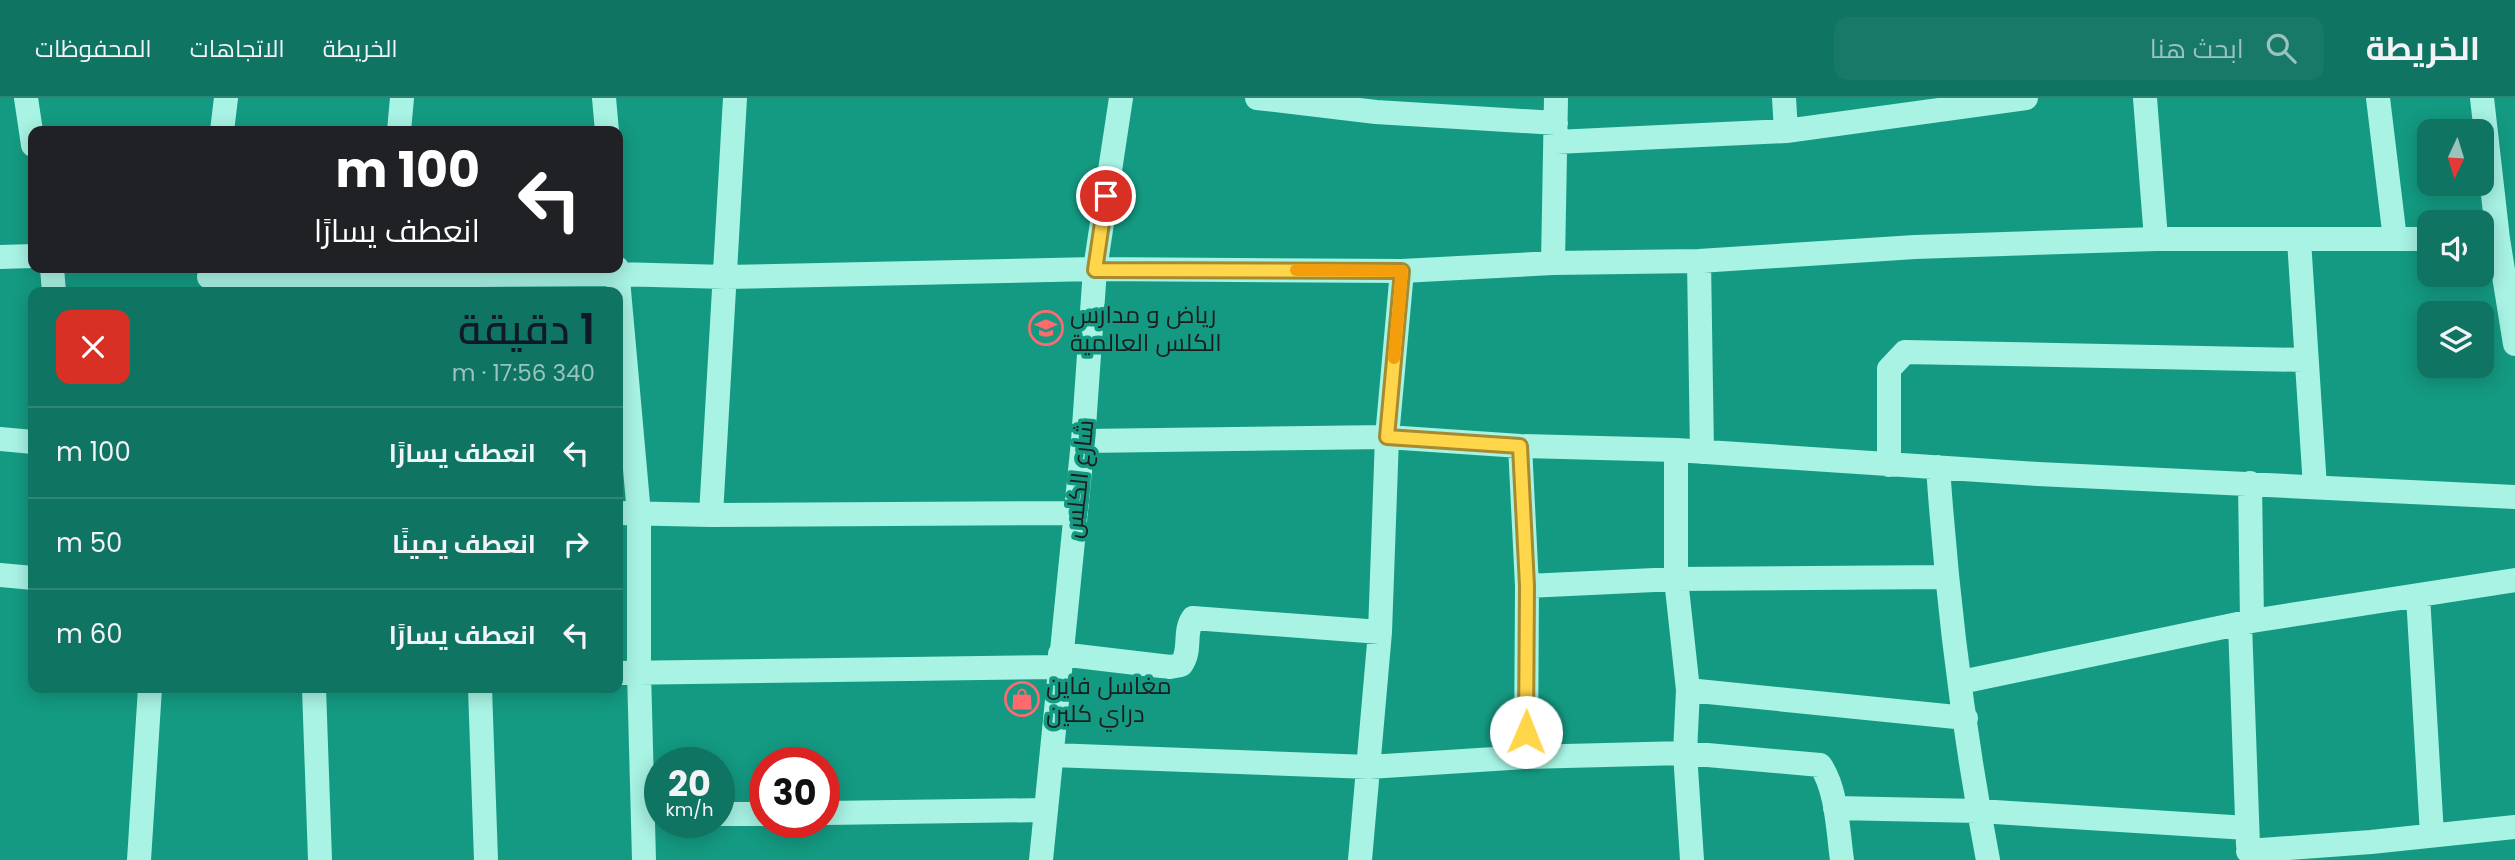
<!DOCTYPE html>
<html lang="ar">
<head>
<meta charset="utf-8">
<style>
  body { margin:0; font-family:Poppins,Cairo,sans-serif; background:#187968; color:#f1f3f6; direction:rtl; height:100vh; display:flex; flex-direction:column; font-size:26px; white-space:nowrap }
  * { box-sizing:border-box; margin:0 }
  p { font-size:23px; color:#9bc3be }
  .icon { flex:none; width:38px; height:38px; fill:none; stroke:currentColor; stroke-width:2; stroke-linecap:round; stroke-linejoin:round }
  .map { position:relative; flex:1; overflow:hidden; direction:ltr }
  .side { position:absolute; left:28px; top:189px; width:595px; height:406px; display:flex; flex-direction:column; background:#0f7462; border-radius:14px; box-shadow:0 4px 18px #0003; direction:rtl }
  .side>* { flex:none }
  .banner { position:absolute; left:28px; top:28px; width:595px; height:147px; border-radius:14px; box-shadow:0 4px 18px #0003; direction:rtl; background:#202124; color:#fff; overflow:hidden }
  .needle { width:46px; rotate:184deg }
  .fabs { position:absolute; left:2417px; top:21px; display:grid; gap:14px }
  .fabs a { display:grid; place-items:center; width:77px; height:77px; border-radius:14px; background:#0f7462; box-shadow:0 4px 18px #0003; font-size:35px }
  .speed { position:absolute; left:644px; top:649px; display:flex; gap:14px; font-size:35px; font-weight:700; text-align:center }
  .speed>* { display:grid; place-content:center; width:91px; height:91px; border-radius:50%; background:#0f7462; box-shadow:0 4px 18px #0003; line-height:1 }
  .speed small { font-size:18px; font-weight:400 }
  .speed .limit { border:10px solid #d22; background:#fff; color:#111 }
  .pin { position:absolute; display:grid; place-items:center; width:60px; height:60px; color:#fff; margin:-30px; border:4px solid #fff; border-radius:50%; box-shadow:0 2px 7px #0007 }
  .me { position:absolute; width:77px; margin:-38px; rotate:1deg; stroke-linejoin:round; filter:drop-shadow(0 0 5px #0008) }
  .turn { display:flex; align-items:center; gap:24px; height:147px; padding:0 28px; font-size:32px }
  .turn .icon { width:91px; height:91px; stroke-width:2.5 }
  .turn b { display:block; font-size:49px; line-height:60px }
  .round { display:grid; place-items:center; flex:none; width:74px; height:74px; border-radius:14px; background:#187968 }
  .overview { display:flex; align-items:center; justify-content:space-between; height:119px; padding:0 28px }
  h1 { font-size:42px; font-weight:600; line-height:52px; color:#111827 }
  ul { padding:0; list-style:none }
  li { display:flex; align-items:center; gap:21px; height:91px; padding:0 28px; border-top:2px solid #2f8677 }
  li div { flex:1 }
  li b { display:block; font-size:26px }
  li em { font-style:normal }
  header { display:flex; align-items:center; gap:42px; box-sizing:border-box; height:98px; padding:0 35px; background:#0f7462; border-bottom:2px solid #2f8677 }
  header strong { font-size:33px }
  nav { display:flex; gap:38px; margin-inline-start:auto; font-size:24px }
  .search { width:490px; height:63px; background:#187968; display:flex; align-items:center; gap:18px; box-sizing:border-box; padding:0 24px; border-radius:14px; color:#9bc3be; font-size:26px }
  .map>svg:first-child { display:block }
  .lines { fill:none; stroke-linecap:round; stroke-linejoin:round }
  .minor { stroke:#a8f3e4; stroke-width:24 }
  .route-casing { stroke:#a68a30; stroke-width:18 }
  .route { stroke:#ffd54a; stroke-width:12 }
  .slow { stroke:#f59e0b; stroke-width:12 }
  .labels { text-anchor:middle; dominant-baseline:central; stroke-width:7; stroke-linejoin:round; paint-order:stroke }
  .poi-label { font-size:24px; fill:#1d1d1d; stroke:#149a82; text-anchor:start }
  .street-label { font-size:24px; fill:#1d1d1d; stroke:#149a82 }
</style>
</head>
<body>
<header>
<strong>الخريطة</strong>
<div class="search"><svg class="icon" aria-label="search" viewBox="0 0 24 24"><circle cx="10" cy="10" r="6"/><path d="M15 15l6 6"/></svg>ابحث هنا</div>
<nav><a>الخريطة</a><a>الاتجاهات</a><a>المحفوظات</a></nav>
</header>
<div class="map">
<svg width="2515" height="762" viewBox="0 0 2515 762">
  <rect width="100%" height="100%" fill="#149a82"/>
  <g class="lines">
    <path class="minor" d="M26,0l7,47
      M604,0l3,33
      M1257,0l119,14 180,11
      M1784,0l2,33
      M2145,0l11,141
      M2378,0l17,141
      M2482,0l16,141 17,105
      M222,33l4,-33
      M399,33l3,-33
      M1556,44l230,-11 240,-33
      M2299,142l16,247
      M0,159l33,-1
      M1699,163l3,191
      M1553,165l3,-165
      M52,170l2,24
      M617,170l22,246v158l5,188
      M209,179l408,-3 109,3 369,-8 307,2 151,-8 146,-2 216,-14 241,-8h273
      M0,341l33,3
      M1083,343l304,-4 133,9 156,4 362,24 477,23
      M1520,348l7,140 -1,171
      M1676,352v129l12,111 -3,63 7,107
      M1889,367v-96l16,-17 400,8
      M1938,369c9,131 25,263 50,393
      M2250,385l2,138
      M618,415l93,2 365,-2
      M711,417l24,-417
      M0,477l33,3
      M1527,488l149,-7 270,-2
      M2418,498l14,239
      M2240,526l8,221
      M1060,556l110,13 11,-2c11,-14 2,-33 12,-47l187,14
      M618,575l441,-6
      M1961,584l291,-61 263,-41
      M314,590l6,172
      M480,590l6,172
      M1688,592l278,28
      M1052,657l317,12 157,-10 159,-4 135,12c17,23 18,67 22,95
      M1835,710l144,3 268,17
      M824,715l221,-3
      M719,716h46
      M2248,753l123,-9 144,-15
      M139,762l11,-172
      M1041,762l42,-419 12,-172 26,-171
      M1360,762l20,-228 7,-195 15,-166"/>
  </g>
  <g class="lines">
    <g class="route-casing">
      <path id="route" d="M1106,98l-11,74 307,1 -15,166 133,9 7,140 -1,146"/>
    </g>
    <use href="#route" class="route"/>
    <path class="slow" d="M1296,172l106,1 -8,87"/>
  </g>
  <defs>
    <g id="school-ring" transform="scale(1.75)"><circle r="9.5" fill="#149a82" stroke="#ff6a6f" stroke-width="1.5"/><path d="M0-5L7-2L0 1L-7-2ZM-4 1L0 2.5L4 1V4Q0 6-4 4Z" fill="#ff6a6f"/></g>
    <g id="shop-ring" transform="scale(1.75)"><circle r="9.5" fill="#149a82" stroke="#ff6a6f" stroke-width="1.5"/><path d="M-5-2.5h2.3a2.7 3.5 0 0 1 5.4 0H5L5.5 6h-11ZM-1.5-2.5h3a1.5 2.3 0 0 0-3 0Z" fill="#ff6a6f"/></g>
  </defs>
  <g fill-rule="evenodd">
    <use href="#school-ring" x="1046" y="230"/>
    <use href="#shop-ring" x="1022" y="601"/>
  </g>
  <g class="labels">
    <g class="poi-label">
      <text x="1070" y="216">رياض و مدارس<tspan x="1070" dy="28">الكلس العالمية</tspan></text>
      <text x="1046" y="587">مغاسل فاين<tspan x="1046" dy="28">دراي كلين</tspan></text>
    </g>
    <g class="street-label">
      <text transform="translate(1079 381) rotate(-84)">شارع الكلس</text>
    </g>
  </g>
</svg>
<div class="fabs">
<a><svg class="needle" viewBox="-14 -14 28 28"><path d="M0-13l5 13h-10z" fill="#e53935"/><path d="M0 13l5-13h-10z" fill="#9bc3be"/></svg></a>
<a><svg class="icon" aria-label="sound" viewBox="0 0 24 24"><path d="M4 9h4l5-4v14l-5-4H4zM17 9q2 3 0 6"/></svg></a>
<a><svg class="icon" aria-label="layers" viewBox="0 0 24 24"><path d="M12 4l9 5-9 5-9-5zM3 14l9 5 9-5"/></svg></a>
</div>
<div class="speed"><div>20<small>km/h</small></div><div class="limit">30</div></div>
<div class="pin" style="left:1106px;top:98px;background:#d93025"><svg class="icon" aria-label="arrive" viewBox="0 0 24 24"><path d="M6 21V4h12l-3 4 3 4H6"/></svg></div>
<svg class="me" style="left:1526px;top:634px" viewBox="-20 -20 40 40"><circle r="19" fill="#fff"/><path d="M0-13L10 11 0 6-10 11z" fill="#ffd54a"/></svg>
<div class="banner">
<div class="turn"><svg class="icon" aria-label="left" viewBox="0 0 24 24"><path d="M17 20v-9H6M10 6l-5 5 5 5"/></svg><div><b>100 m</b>انعطف يسارًا</div></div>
</div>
<section class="side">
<div class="overview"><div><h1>1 دقيقة</h1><p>340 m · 17:56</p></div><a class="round" style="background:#d93025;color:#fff"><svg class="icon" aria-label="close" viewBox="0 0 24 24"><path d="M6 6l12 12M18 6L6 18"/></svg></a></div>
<ul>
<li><svg class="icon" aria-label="left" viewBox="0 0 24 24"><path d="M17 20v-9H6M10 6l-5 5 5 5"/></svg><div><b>انعطف يسارًا</b></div><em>100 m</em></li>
<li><svg class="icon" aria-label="right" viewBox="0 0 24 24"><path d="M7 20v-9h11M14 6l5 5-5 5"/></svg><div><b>انعطف يمينًا</b></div><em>50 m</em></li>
<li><svg class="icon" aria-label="left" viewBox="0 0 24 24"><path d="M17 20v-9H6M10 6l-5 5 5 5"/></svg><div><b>انعطف يسارًا</b></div><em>60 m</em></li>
</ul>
</section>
</div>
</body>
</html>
